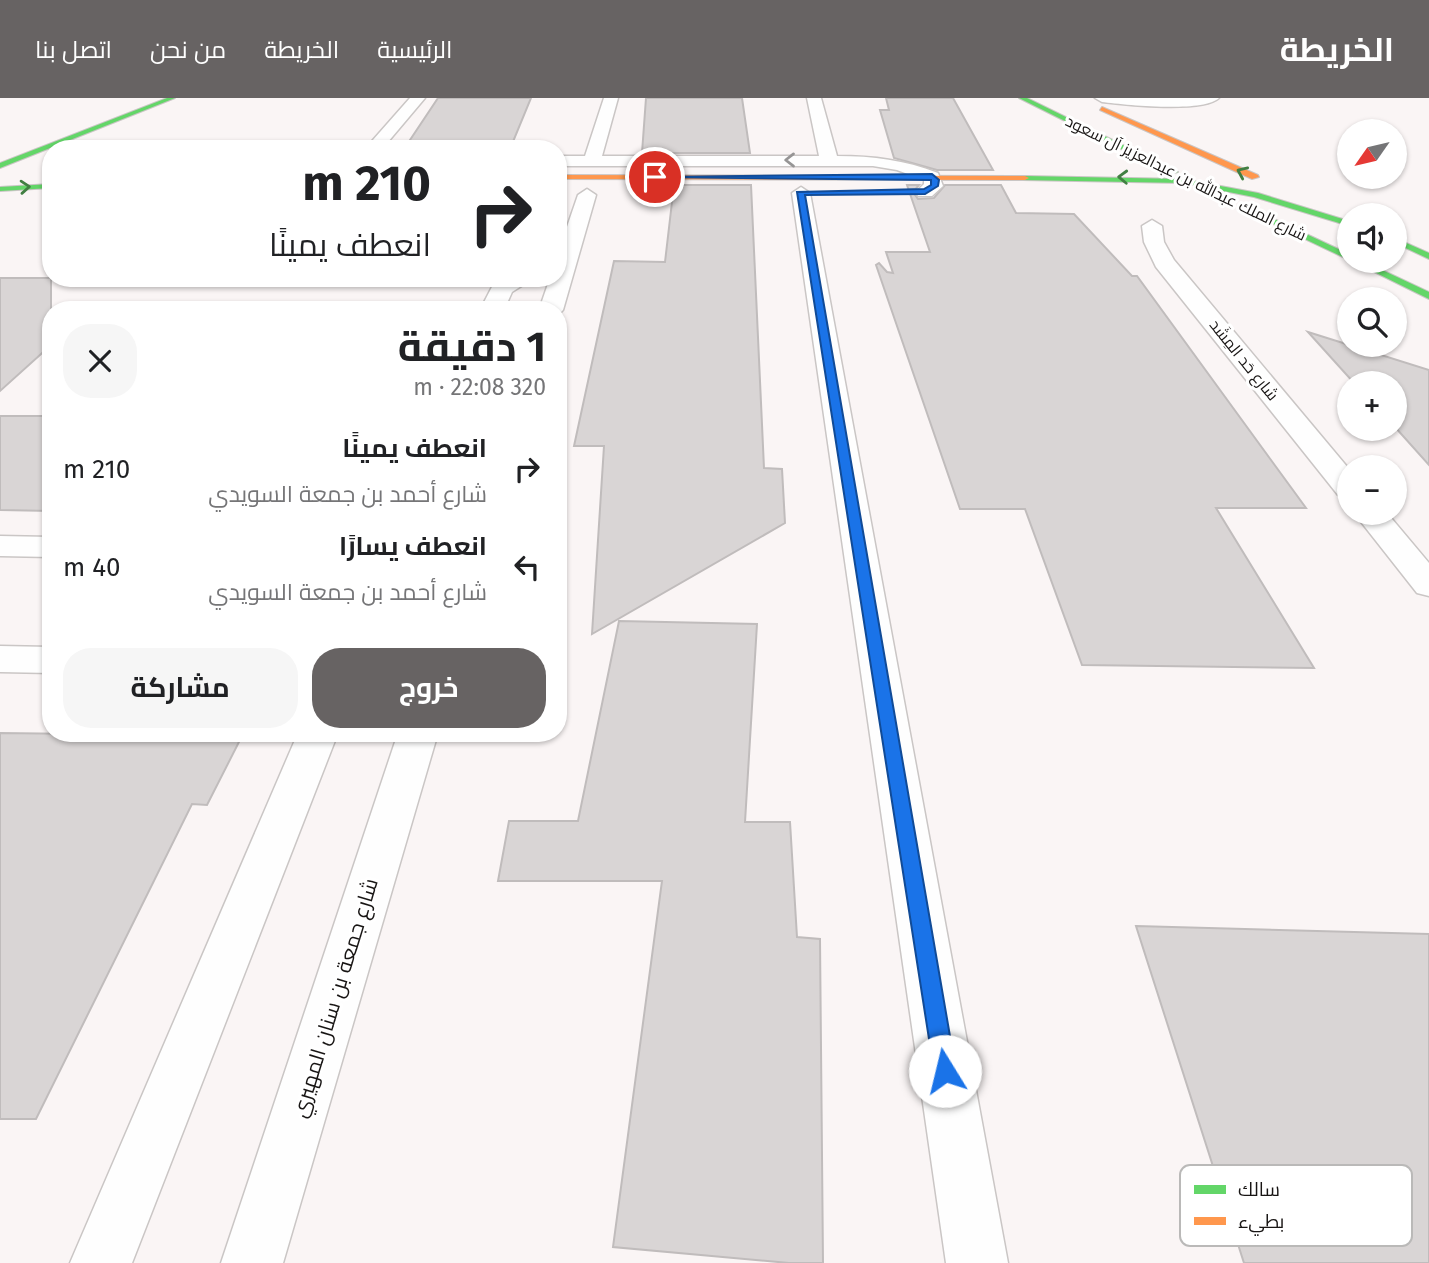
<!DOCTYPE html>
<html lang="ar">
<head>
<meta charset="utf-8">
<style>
  body { margin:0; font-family:"Fira Sans",Cairo,sans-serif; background:#f6f6f6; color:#202124; direction:rtl; height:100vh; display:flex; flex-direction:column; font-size:26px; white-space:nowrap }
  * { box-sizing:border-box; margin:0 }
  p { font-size:23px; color:#757577 }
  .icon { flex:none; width:38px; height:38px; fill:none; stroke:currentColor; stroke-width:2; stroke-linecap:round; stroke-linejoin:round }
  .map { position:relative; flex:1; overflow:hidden; direction:ltr }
  .drawer { position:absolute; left:42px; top:203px; width:525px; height:441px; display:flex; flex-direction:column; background:#fff; border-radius:28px; box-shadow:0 2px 5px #0004; direction:rtl }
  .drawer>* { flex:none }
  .guide { position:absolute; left:42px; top:42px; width:525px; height:147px; border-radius:28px; box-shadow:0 2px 5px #0004; direction:rtl; background:#fff; color:#202124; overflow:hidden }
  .needle { width:46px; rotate:236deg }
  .controls { position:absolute; left:1337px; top:21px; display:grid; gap:14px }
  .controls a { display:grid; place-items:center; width:70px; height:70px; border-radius:50%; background:#fff; box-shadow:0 2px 5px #0004; font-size:35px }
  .pin { position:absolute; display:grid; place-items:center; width:60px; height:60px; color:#fff; margin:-30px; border:4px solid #fff; border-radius:50%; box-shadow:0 2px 7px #0007 }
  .me { position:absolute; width:77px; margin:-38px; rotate:351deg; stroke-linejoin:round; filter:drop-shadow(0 0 5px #0008) }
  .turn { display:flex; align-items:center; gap:24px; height:147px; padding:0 21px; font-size:32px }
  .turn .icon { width:91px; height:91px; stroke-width:2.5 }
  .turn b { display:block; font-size:49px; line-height:60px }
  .round { display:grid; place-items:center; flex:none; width:74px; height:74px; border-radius:28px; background:#f6f6f6 }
  .summary { display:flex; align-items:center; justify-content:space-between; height:119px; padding:0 21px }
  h1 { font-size:42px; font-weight:700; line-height:52px }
  .cta { display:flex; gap:14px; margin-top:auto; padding:14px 21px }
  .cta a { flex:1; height:80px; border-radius:28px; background:#676363; color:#fff; font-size:28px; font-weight:700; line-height:80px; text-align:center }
  .cta a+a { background:#f6f6f6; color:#202124 }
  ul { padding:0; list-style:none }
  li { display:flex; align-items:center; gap:21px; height:98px; padding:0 21px }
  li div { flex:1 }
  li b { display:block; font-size:26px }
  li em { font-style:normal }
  header { display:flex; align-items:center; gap:42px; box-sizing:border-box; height:98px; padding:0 35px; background:#676363; color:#fff }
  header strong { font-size:33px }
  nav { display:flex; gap:38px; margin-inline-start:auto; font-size:24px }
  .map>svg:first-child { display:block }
  .building { fill:#d9d5d5; stroke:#c0bcbc; stroke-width:2 }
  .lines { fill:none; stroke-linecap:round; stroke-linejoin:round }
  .street-casing { stroke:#cac6c5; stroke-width:3 }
  .fast-casing { stroke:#cac6c5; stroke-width:2 }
  .slow-casing { stroke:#cac6c5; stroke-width:2 }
  .street { fill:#fefefe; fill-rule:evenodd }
  .fast { fill:#63d668; fill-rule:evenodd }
  .slow { fill:#ff974d; fill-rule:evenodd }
  .oneway { stroke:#969595 }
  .oneway2 { stroke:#417f42 }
  .route { fill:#1a73e8; stroke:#114b97; stroke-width:2 }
  .labels { text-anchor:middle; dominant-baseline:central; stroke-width:6; stroke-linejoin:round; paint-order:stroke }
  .far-street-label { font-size:16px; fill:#181514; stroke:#fff }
  .near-street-label { font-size:21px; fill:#181514; stroke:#fff }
  .key { fill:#fff; stroke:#bab9b8; stroke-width:2 }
  .key-label { font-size:19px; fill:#181514 }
</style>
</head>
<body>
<header>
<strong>الخريطة</strong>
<nav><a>الرئيسية</a><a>الخريطة</a><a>من نحن</a><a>اتصل بنا</a></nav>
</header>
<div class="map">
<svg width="1429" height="1165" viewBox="0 0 1429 1165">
  <rect width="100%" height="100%" fill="#faf5f5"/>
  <path class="building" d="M438,0h93l-21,51h-106z
    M646,0h96l8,55h-108z
    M886,0h67l40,72h-56l-43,-12 -14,-48h9z
    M674,87h77l13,283 18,1 3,54 -193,111 12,-188h-30l40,-185 51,1z
    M907,87h12l-6,7 5,7 16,-1 11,-13h56l15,28 58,1 58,62h5l169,232h-90l98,160 -232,-3 -57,-156h-65l-84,-244 3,-2 8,9 6,1 -7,-21h44z
    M0,180h51v67l-51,46z
    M1308,234l121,38v95l-34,-38v-44h-41z
    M0,318h51v95l-51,-1z
    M619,523l138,3 -12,198h45l7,115 23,2 3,324h-34l-176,-16 49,-366h-164l11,-60h69z
    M0,635l242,3 -35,69 -15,-1 -156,315h-36z
    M1136,828l293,8v329h-185z"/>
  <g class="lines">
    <g class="street-casing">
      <path id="street" d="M410,0h15l-43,51h-17z
        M604,0h14l-16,58h217l-12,-58h14l16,58c37,0 67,4 101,17l5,13 -11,10h-14l-2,-4 8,-8v-4l-27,-10 -24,-4h-315v-10h27z
        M1095,0h124c-16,15 -93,7 -117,4z
        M801,89l9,6 198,1070h-62l-154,-1070z
        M587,91l9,6 -33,115 -5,5v-5h-19l11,-32h8v-25l20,-58z
        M1152,122l10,6 2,16 10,18 175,209v28l-11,-2 -182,-228 -12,-25 -2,-16z
        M505,180h29l-22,14 -8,18h-24l14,-27z
        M1354,415h33l42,50v33l-12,-3z
        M0,438l51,1v20l-51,-1z
        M0,548l51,1v26l-51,-1z
        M298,635h40l-206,530h-62z
        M398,635h40l-155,530h-62z"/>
    </g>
    <g class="fast-casing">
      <path id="fast" d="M167,0h8l-175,70v-5z
        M1019,0h8l151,74 -7,2z
        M1025,78l158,3 75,14 91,28v5l-95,-29 -71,-14 -161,-3z
        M51,86v4l-51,3v-4z
        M1272,120l77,36v6l-80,-38z
        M1395,140l34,15v6l-34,-16z
        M1352,163h11l66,31v7z"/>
    </g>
    <g class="slow-casing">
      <path id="slow" d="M1102,9l156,68 1,2 -7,2 -152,-69z
        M558,77l467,1 4,2 -4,2 -467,-1z"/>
    </g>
    <use href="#street" class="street"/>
    <use href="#fast" class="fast"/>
    <use href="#slow" class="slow"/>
  </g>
  <defs><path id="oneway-chevron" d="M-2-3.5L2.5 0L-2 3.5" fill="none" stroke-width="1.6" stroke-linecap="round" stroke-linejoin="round" transform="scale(1.75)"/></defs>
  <use class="oneway" href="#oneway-chevron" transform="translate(790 62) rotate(180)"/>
  <g class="oneway2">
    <use href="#oneway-chevron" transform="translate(1242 74) rotate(-156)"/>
    <use href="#oneway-chevron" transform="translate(1123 79) rotate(-178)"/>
    <use href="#oneway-chevron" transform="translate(25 89) rotate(-4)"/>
  </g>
  <path class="route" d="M932,76l7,6 -1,6 -13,8 -120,1 151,876 -3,8 -8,3 -8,-3 -3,-8 -137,-879 127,-3 7,-4v-5l-280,-3z"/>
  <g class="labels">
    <g class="far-street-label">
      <text transform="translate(1186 80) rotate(26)">شارع الملك عبدالله بن عبدالعزيز آل سعود</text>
      <text transform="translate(1244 262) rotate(51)">شارع حَد المِشَد</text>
    </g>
    <g class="near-street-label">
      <text transform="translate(335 900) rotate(-73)">شارع جمعة بن سنان المهيري</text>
    </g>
  </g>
  <rect x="1180" y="1067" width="232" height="81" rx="10" class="key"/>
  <rect x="1194" y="1087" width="32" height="9" fill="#63d668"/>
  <rect x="1194" y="1119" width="32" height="8" fill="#ff974d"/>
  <g class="key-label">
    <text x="1238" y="1098">سالك</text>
    <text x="1238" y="1130">بطيء</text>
  </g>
</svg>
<div class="controls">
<a><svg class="needle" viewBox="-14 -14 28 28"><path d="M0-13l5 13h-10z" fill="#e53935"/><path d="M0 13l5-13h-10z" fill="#757577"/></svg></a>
<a><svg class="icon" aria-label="sound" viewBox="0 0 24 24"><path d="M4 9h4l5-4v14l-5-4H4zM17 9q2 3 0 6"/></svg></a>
<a><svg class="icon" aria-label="search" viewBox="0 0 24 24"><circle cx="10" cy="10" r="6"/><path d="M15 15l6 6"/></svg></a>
<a>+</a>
<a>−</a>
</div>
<div class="pin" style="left:655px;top:79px;background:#d93025"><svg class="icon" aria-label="arrive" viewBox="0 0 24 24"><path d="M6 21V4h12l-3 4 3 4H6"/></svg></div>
<svg class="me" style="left:945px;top:973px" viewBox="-20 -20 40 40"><circle r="19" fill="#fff"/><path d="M0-13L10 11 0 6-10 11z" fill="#1a73e8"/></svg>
<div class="guide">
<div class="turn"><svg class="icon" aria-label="right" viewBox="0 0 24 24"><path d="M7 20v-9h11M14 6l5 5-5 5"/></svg><div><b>210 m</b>انعطف يمينًا</div></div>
</div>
<section class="drawer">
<div class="summary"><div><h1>1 دقيقة</h1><p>320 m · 22:08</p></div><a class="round"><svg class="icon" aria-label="close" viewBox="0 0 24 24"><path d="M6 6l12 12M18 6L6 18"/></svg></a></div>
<ul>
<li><svg class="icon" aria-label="right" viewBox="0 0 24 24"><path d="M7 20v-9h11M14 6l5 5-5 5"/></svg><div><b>انعطف يمينًا</b><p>شارع أحمد بن جمعة السويدي</p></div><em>210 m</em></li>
<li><svg class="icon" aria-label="left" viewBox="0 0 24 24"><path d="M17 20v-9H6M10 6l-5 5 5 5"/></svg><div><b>انعطف يسارًا</b><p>شارع أحمد بن جمعة السويدي</p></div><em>40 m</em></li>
</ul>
<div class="cta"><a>خروج</a><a>مشاركة</a></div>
</section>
</div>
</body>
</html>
